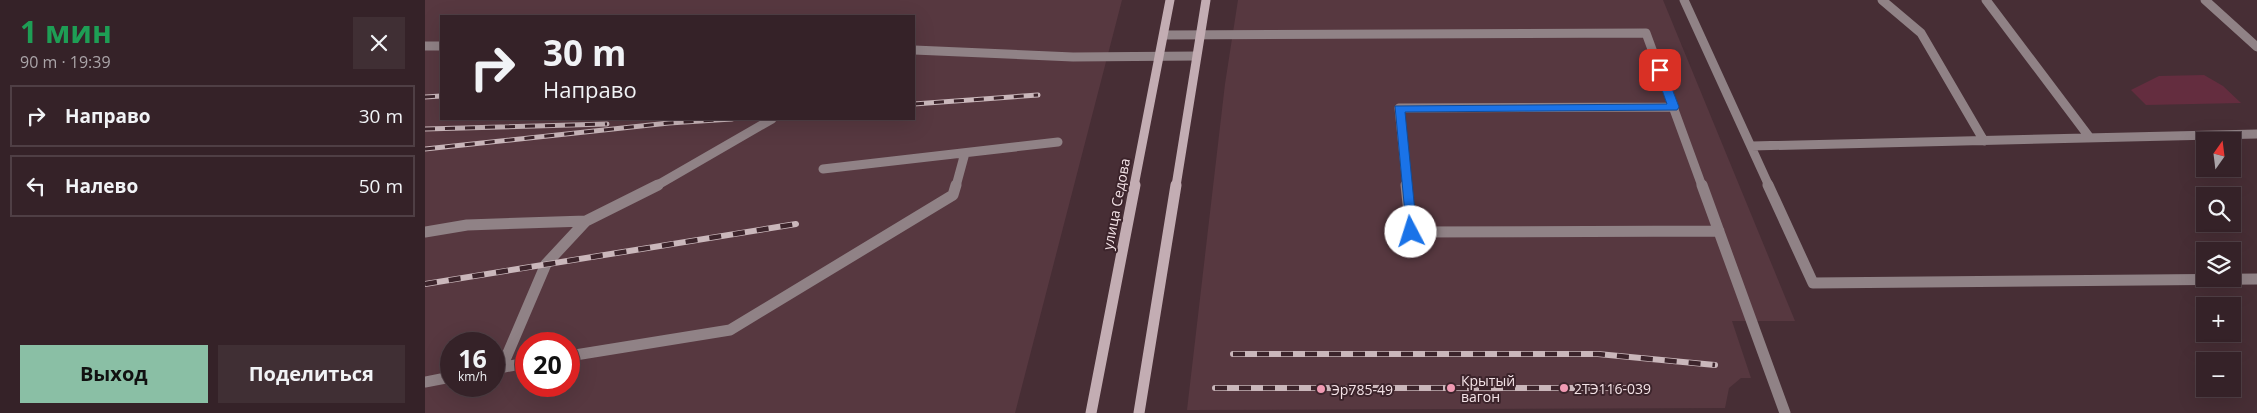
<!DOCTYPE html>
<html lang="ru">
<head>
<meta charset="utf-8">
<style>
  body { margin:0; font-family:"Open Sans",sans-serif; background:#402f34; color:#f1f3f6; height:100vh; display:flex; flex-direction:column; font-size:19px; white-space:nowrap }
  * { box-sizing:border-box; margin:0 }
  p { font-size:16px; color:#aaa4a8 }
  .icon { flex:none; width:28px; height:28px; fill:none; stroke:currentColor; stroke-width:2; stroke-linecap:round; stroke-linejoin:round }
  .map { position:relative; flex:1; overflow:hidden }
  .drawer { display:flex; flex-direction:column; background:#352228; width:425px }
  .drawer>* { flex:none }
  .hud { position:absolute; left:15px; top:15px; width:475px; height:105px; border-radius:0px; box-shadow:0 5px 20px #0002,0 0 0 1px #4f3f45; background:#352228; color:#f1f3f6; overflow:hidden }
  .needle { width:32px; rotate:14deg }
  .tools { position:absolute; left:1771px; top:132px; display:grid; gap:10px }
  .tools a { display:grid; place-items:center; width:45px; height:45px; border-radius:0px; background:#352228; box-shadow:0 5px 20px #0002,0 0 0 1px #4f3f45; font-size:25px }
  .speed { position:absolute; left:15px; top:332px; display:flex; gap:10px; font-size:25px; font-weight:700; text-align:center }
  .speed>* { display:grid; place-content:center; width:65px; height:65px; border-radius:50%; background:#352228; box-shadow:0 5px 20px #0002,0 0 0 1px #4f3f45; line-height:1 }
  .speed small { font-size:12px; font-weight:400 }
  .speed .limit { border:8px solid #d22; background:#fff; color:#111 }
  .pin { position:absolute; display:grid; place-items:center; width:42px; height:42px; color:#fff; margin:-21px; border-radius:10px; box-shadow:0 2px 8px #0006 }
  .me { position:absolute; width:55px; margin:-28px; rotate:355deg; stroke-linejoin:round; filter:drop-shadow(0 0 4px #0008) }
  .turn { display:flex; align-items:center; gap:18px; height:105px; padding:0 20px; font-size:22px }
  .turn .icon { width:65px; height:65px; stroke-width:2.5 }
  .turn b { display:block; font-size:35px; line-height:42px }
  .round { display:grid; place-items:center; flex:none; width:52px; height:52px; border-radius:0px; background:#402f34 }
  .headline { display:flex; align-items:center; justify-content:space-between; height:85px; padding:0 20px }
  h1 { font-size:30px; font-weight:700; line-height:38px; color:#1e9e55 }
  .cta { display:flex; gap:10px; margin-top:auto; padding:10px 20px }
  .cta a { flex:1; height:58px; border-radius:0px; background:#8abfa5; color:#111; font-size:20px; font-weight:700; line-height:58px; text-align:center }
  .cta a+a { background:#402f34; color:#f1f3f6 }
  ul { padding:0; list-style:none }
  li { display:flex; align-items:center; gap:15px; height:62px; margin:0 10px 8px; padding:0 10px; border:2px solid #4f3f45; border-radius:0px }
  li div { flex:1 }
  li b { display:block; font-size:19px }
  li em { font-style:normal }
  main { display:flex; flex:1; min-height:0 }
  .map>svg:first-child { display:block }
  .built { fill:#573840; fill-rule:evenodd }
  .green { fill:#642d3f }
  .lines { fill:none; stroke-linecap:round; stroke-linejoin:round }
  .service-far1 { stroke:#908286; stroke-width:9 }
  .service { stroke:#908286; stroke-width:11 }
  .secondary-far1 { stroke:#c3adb3; stroke-width:9 }
  .secondary { stroke:#c3adb3; stroke-width:11 }
  .rail-far1-casing { stroke:#cab7bb; stroke-width:5 }
  .rail-casing { stroke:#cab7bb; stroke-width:6 }
  .rail-far1 { stroke:#3c242b; stroke-width:3; stroke-dasharray:10; stroke-linecap:butt }
  .rail { stroke:#3c242b; stroke-width:4.5; stroke-dasharray:12; stroke-linecap:butt }
  .route { fill:#1a73e8; stroke:#114b97 }
  .poi-dot { fill:#f19ab3; stroke:#3c242b; stroke-width:2 }
  .labels { text-anchor:middle; dominant-baseline:central; stroke-width:4; stroke-linejoin:round; paint-order:stroke }
  .street-label { font-size:14px; fill:#f4e3e7; stroke:#3c242b }
  .poi-label { font-size:14px; fill:#f4e3e7; stroke:#3c242b; text-anchor:start }
</style>
</head>
<body>
<main>
<section class="drawer">
<div class="headline"><div><h1>1 мин</h1><p>90 m · 19:39</p></div><a class="round"><svg class="icon" aria-label="close" viewBox="0 0 24 24"><path d="M6 6l12 12M18 6L6 18"/></svg></a></div>
<ul>
<li><svg class="icon" aria-label="right" viewBox="0 0 24 24"><path d="M7 20v-9h11M14 6l5 5-5 5"/></svg><div><b>Направо</b></div><em>30 m</em></li>
<li><svg class="icon" aria-label="left" viewBox="0 0 24 24"><path d="M17 20v-9H6M10 6l-5 5 5 5"/></svg><div><b>Налево</b></div><em>50 m</em></li>
</ul>
<div class="cta"><a>Выход</a><a>Поделиться</a></div>
</section>
<div class="map">
<svg width="1832" height="413" viewBox="0 0 1832 413">
  <rect width="100%" height="100%" fill="#472e35"/>
  <path class="built" d="M0,0h697l-107,413h-590zM16,16h473v103h-473zM26,344h43v42h-43zM101,344h43v42h-43z
    M813,0h425l132,321h-63l19,57h-10l-12,10 -4,20 -538,2 38,-326z"/>
  <path class="green" d="M1779,75l19,11 18,17 -95,2 -15,-15 28,-14z"/>
  <g class="lines">
    <path class="service-far1" d="M1259,0l85,186
      M1457,0l39,33 63,108
      M1561,0l104,138
      M1780,0l52,47
      M739,35l482,-2 56,153
      M0,46h16
      M489,50l159,7 123,-1
      M1327,146l505,-12
      M398,169l235,-27
      M231,186l116,-67
      M531,186l9,-33
      M982,186l-8,-78 274,-1"/>
    <path class="service" d="M981,185l5,47 308,-1
      M1277,185l83,228
      M1343,185l45,98 444,-4
      M0,232l42,-7 119,-4
      M144,356l161,-26 223,-135 3,-10
      M77,367l44,-103 40,-43 72,-36
      M69,369l32,-6
      M0,382l26,-5"/>
    <path class="secondary-far1" d="M709,186l36,-186
      M751,186l30,-186"/>
    <path class="secondary" d="M666,413l44,-228
      M714,413l37,-228"/>
    <g class="rail-far1-casing">
      <path id="rail-far1" d="M0,97l16,-1
        M489,104l124,-9
        M0,129l182,-5
        M0,149l244,-26 63,-4"/>
    </g>
    <g class="rail-casing">
      <path id="rail" d="M0,284l371,-60
        M808,354h365l117,11
        M790,388h413"/>
    </g>
    <use href="#rail-far1" class="rail-far1"/>
    <use href="#rail" class="rail"/>
  </g>
  <path class="route" d="M1235,67l5,3 14,37 -2,3 -272,2 12,120 -2,3h-8l-12,-129 272,-2 -12,-34z"/>
  <g class="poi-dot">
    <circle cx="1026" cy="388" r="5"/>
    <circle cx="1139" cy="388" r="5"/>
    <circle cx="896" cy="389" r="5"/>
  </g>
  <g class="labels">
    <g class="street-label">
      <text transform="translate(691 204) rotate(-79)">улица Седова</text>
    </g>
    <g class="poi-label">
      <text x="1036" y="380">Крытый<tspan x="1036" dy="16">вагон</tspan></text>
      <text x="1149" y="388">2ТЭ116-039</text>
      <text x="906" y="389">Эр785-49</text>
    </g>
  </g>
</svg>
<div class="tools">
<a><svg class="needle" viewBox="-14 -14 28 28"><path d="M0-13l5 13h-10z" fill="#e53935"/><path d="M0 13l5-13h-10z" fill="#aaa4a8"/></svg></a>
<a><svg class="icon" aria-label="search" viewBox="0 0 24 24"><circle cx="10" cy="10" r="6"/><path d="M15 15l6 6"/></svg></a>
<a><svg class="icon" aria-label="layers" viewBox="0 0 24 24"><path d="M12 4l9 5-9 5-9-5zM3 14l9 5 9-5"/></svg></a>
<a>+</a>
<a>−</a>
</div>
<div class="speed"><div>16<small>km/h</small></div><div class="limit">20</div></div>
<div class="pin" style="left:1235px;top:70px;background:#d93025"><svg class="icon" aria-label="arrive" viewBox="0 0 24 24"><path d="M6 21V4h12l-3 4 3 4H6"/></svg></div>
<svg class="me" style="left:986px;top:232px" viewBox="-20 -20 40 40"><circle r="19" fill="#fff"/><path d="M0-13L10 11 0 6-10 11z" fill="#1a73e8"/></svg>
<div class="hud">
<div class="turn"><svg class="icon" aria-label="right" viewBox="0 0 24 24"><path d="M7 20v-9h11M14 6l5 5-5 5"/></svg><div><b>30 m</b>Направо</div></div>
</div>
</div>
</main>
</body>
</html>
